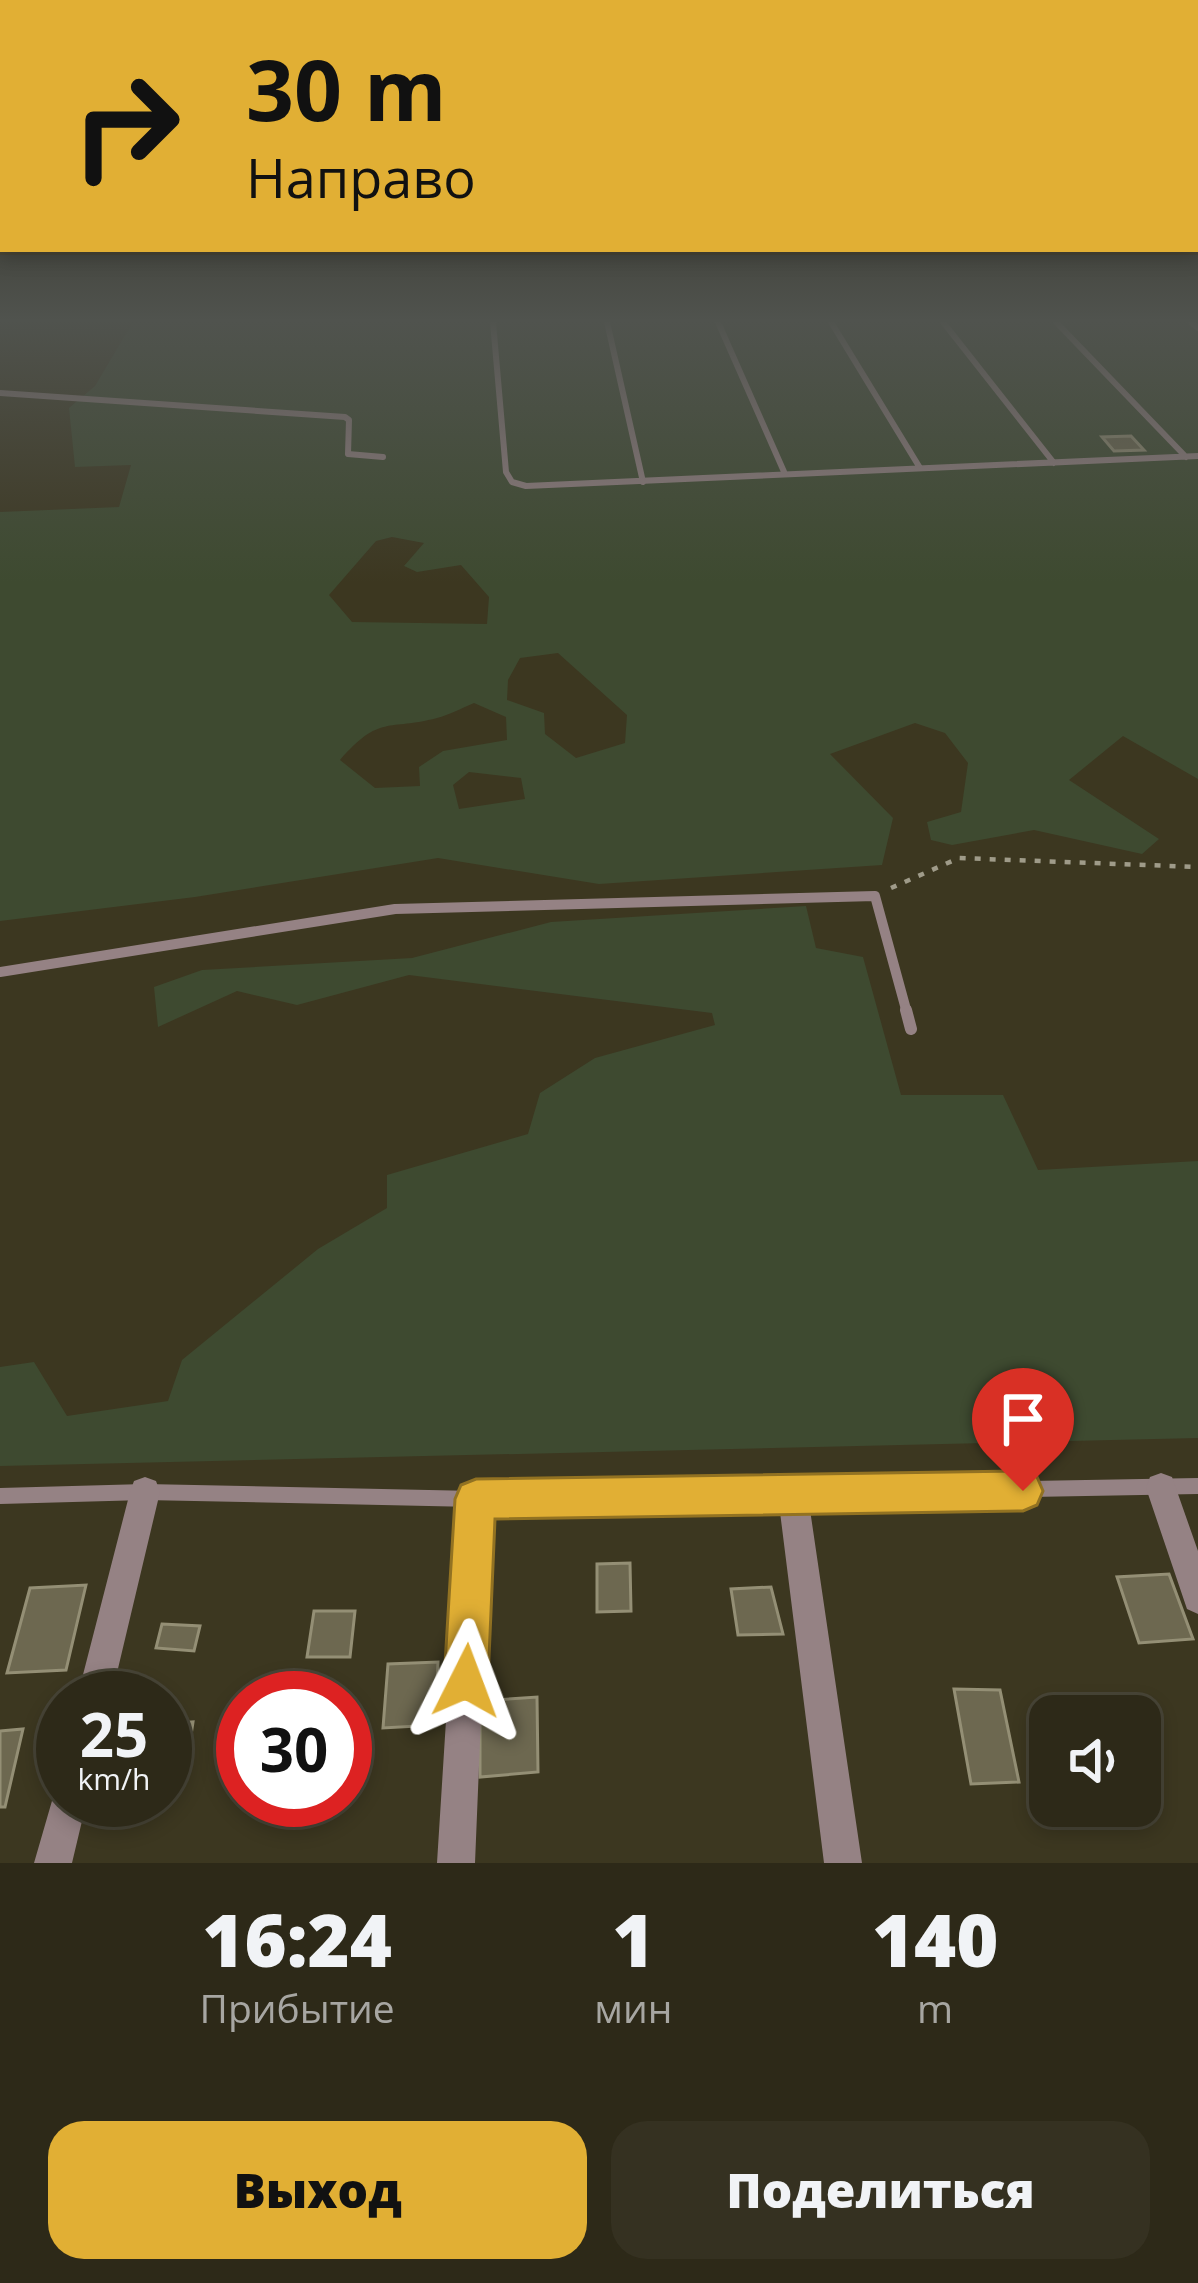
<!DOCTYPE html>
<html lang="ru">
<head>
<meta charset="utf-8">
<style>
  body { margin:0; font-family:"Open Sans",sans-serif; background:#353121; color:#f1f3f6; height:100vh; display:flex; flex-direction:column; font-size:45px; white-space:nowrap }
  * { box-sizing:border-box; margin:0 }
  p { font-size:39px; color:#a7a6a2 }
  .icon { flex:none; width:66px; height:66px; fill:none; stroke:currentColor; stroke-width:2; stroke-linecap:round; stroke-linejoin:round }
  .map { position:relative; height:1863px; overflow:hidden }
  .drawer { display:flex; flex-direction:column; background:#2d2918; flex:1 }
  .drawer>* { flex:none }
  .banner { position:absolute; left:0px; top:0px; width:1200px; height:252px; box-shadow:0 6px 18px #0003,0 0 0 3px #484537; background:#e1af34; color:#111; overflow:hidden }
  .tools { position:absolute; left:1029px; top:1695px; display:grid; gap:24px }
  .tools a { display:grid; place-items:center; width:132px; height:132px; border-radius:24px; background:#2d2918; box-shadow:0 6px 18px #0003,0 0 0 3px #484537; font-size:60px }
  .speed { position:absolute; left:36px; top:1671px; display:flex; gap:24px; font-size:60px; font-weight:700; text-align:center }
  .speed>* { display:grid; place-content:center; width:156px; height:156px; border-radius:50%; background:#2d2918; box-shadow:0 6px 18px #0003,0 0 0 3px #484537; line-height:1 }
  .speed small { font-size:30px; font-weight:400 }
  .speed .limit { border:18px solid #d22; background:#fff; color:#111 }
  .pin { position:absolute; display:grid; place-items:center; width:102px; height:102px; color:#fff; margin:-123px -51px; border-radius:50% 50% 50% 0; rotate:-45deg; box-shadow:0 0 12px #0007 }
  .pin .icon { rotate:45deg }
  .me { position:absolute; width:132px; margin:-66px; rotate:3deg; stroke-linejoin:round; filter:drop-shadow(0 0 9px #0008) }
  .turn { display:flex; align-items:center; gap:42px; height:252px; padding:0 48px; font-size:54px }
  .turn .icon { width:156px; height:156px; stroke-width:2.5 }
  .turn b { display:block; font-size:84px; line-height:102px }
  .eta { display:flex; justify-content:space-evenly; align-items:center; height:204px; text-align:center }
  .eta b { font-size:72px; font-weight:800; line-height:84px }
  .button { display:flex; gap:24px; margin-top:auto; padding:24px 48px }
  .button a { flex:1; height:138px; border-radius:36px; background:#e1af34; color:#111; font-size:48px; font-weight:800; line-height:138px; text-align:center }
  .button a+a { background:#353121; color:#f1f3f6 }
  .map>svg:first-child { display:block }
  .green { fill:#3e4a30; fill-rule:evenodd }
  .building { fill:#6d6850; stroke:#948f75; stroke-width:3 }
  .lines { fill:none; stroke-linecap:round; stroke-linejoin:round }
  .path { stroke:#9f9b89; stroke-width:4.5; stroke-dasharray:6 9; stroke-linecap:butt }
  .lane-far3 { stroke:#958284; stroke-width:6 }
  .lane-far2 { stroke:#958284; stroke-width:10 }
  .lane-far1 { stroke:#958284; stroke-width:12 }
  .lane { stroke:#958284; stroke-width:16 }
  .street { fill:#958284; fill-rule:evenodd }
  .route { fill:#e1af34; stroke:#927222; stroke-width:3 }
</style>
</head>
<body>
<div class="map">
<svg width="1198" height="1863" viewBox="0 0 1198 1863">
  <rect width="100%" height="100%" fill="#3c3720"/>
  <path class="green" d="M133,322h1065v457l-75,-43 -54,44 90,59 -17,15 -108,-24 -82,15 -21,-5 -4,-18 34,-10 7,-49 -23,-30 -30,-10 -85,31 63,64 -11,47 -283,19 -161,-26 -243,39 -195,24v-409l119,-5 12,-42 -56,2 -6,-59 26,-22zM392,537l32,6 -20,23 13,6 44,-7 28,32 -2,27 -135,-2 -23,-27 47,-54zM558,653l69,62 -2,28 -49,15 -31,-24 -1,-21 -37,-13 1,-20 12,-22zM474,703l32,14 1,23 -64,11 -24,16 1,19 -45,2 -35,-28c40,-46 48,-29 97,-42 12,-3 25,-10 37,-15zM469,772l52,6 4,21 -66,10 -6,-24z
    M806,906l10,42 47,9 38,138h102l35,75 160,-9v277l-1198,28v-99l34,-5 33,54 101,-15 14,-41 136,-111 69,-41v-33l141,-41 12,-41 55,-35 120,-33 -3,-12 -303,-38 -112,30 -60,-14 -79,36 -4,-40 48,-17 210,-12 139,-36z"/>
  <path class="building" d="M1131,436l13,14 -30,1 -12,-14z
    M630,1563l1,48 -34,1v-48z
    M1169,1574l24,65 -54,4 -22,-66z
    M86,1585l-20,85 -59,3 23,-85z
    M771,1587l12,47 -45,1 -7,-46z
    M314,1611h41l-5,46h-43z
    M162,1624l38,2 -6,25 -38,-3z
    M438,1662l-3,63 -52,3 5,-64z
    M954,1689l46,1 19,92 -48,2z
    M537,1697l1,75 -58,5v-76z
    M193,1722l-7,47 -21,2v-47z
    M23,1729l-18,78h-5v-76z"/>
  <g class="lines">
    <path class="path" d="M891,888l68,-30 239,9"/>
    <path class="lane-far3" d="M493,322l13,150 6,10 14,4 672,-30
      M607,322l36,160
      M718,322l67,152
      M831,322l89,146
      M943,322l111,141
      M1056,322l130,135
      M1191,322l7,6
      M0,393l345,24 4,3 -1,34 35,3"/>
    <path class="lane-far2" d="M0,972l395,-63 480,-13 32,117"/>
    <path class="lane-far1" d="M906,1010l5,19"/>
    <path class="lane" d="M0,1496l145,-4 330,7 723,-13"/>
    <path class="street" d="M1161,1473l11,4 26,74v63l-11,-5 -41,-121 4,-11z
      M145,1477l11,4 4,11 -49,206h-34l53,-206 4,-11z
      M793,1481l11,4 4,11 54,367h-38l-46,-367 4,-11z
      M475,1484l11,4 4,11 -15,364h-38l23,-364 4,-11z
      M63,1785v15h24l-15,63h-38l22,-76z"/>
  </g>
  <linearGradient id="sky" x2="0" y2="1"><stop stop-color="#211e12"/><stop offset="0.55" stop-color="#50534e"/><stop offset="1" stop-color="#50534e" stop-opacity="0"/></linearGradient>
  <rect width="1198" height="583" fill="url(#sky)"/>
  <path class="route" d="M1023,1471l14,6 6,14 -6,14 -14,6 -528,8 -7,162 -7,15 -15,7 -16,-7 -6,-15 11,-182 6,-14 15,-6z"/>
</svg>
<div class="tools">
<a><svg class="icon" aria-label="sound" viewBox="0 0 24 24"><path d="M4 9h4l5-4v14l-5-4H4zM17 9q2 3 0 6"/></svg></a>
</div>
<div class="speed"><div>25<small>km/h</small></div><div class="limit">30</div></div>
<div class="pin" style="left:1023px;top:1491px;background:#d93025"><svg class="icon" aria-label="arrive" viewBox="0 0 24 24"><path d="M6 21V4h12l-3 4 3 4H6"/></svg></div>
<svg class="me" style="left:466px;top:1681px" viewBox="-20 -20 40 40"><path d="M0-17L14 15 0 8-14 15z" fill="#e1af34" stroke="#fff" stroke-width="4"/></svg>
<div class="banner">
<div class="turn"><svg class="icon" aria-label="right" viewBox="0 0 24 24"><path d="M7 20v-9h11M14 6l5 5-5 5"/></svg><div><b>30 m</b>Направо</div></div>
</div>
</div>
<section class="drawer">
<div class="eta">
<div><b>16:24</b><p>Прибытие</p></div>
<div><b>1</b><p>мин</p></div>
<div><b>140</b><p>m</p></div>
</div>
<div class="button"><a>Выход</a><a>Поделиться</a></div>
</section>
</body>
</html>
